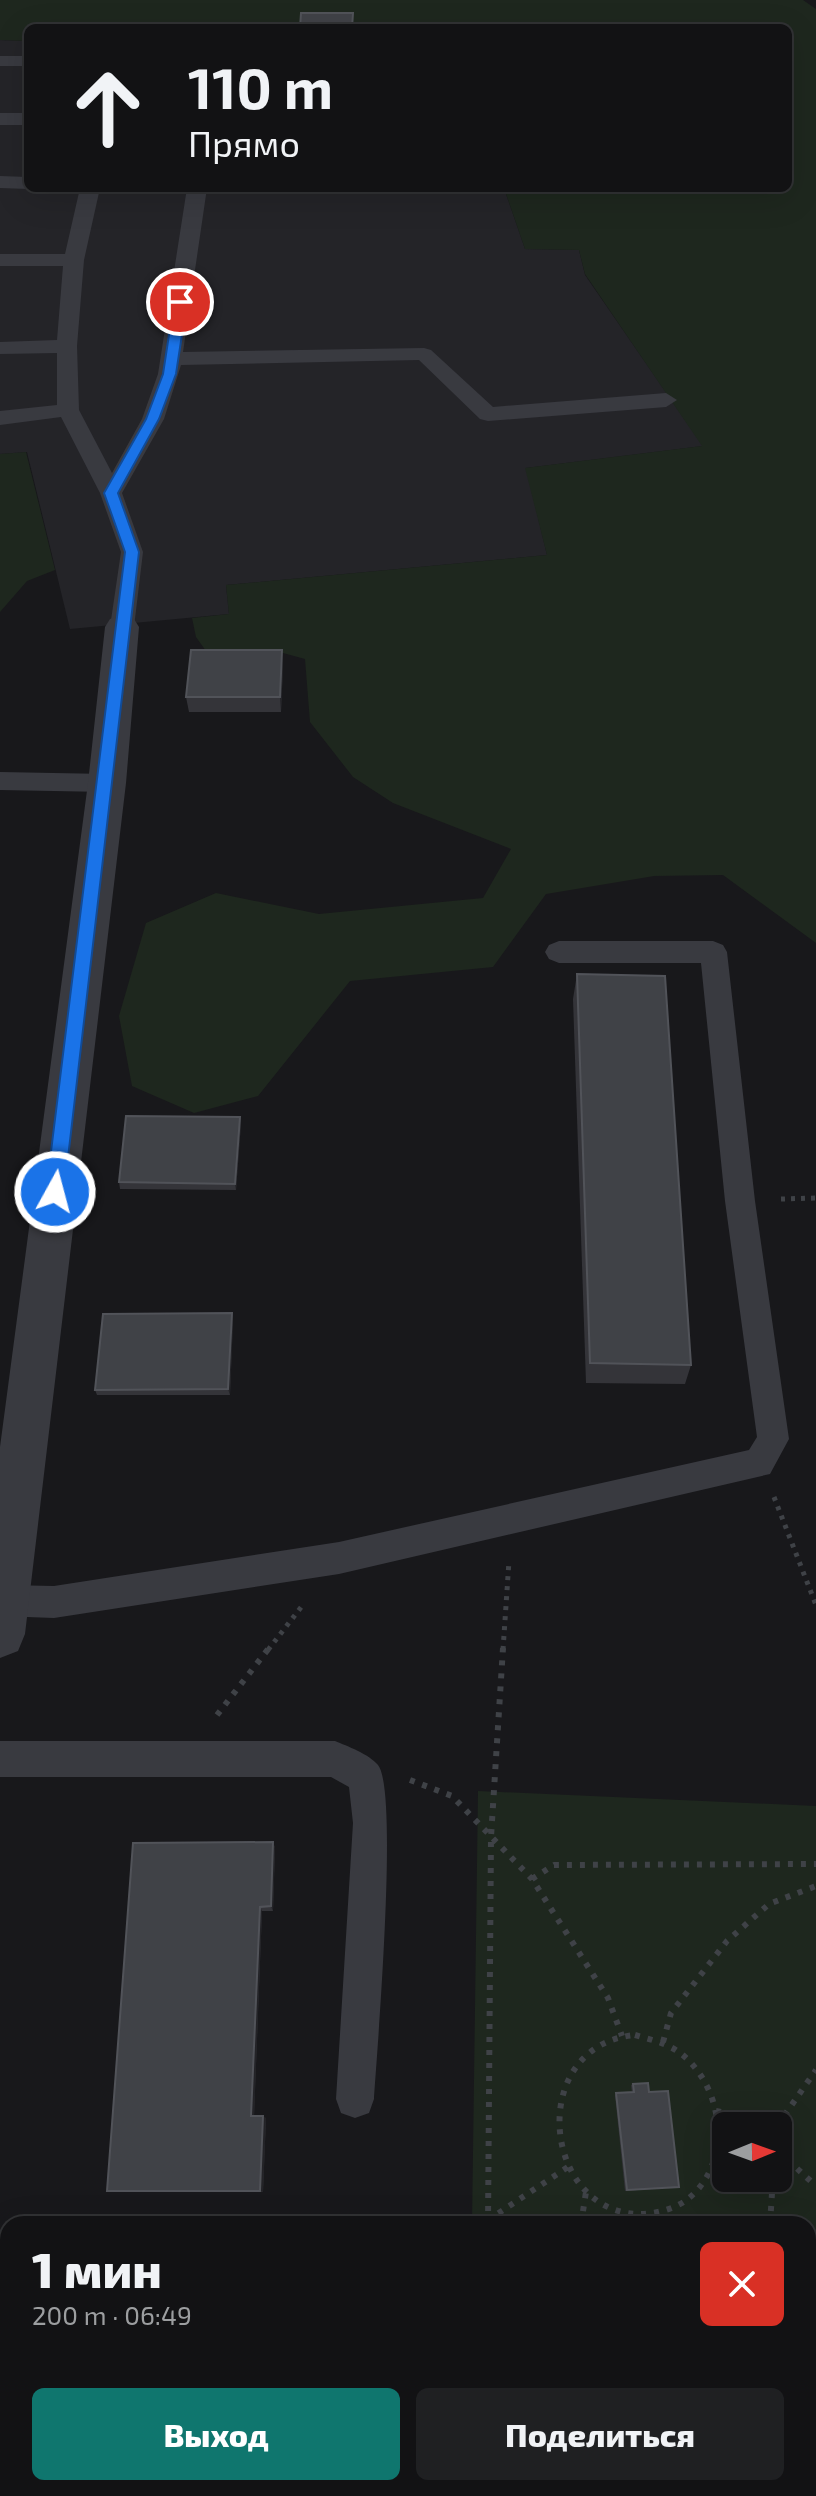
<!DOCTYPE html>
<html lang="ru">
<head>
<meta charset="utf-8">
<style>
  body { margin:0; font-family:"Exo 2",sans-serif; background:#1f2022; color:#f1f3f6; height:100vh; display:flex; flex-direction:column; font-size:30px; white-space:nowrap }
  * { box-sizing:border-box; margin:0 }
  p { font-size:26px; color:#9c9ea0 }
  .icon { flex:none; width:44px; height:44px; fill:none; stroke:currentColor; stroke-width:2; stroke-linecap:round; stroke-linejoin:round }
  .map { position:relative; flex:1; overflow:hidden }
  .drawer { position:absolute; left:0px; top:2216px; width:816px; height:280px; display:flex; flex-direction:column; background:#121214; border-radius:24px 24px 0 0; box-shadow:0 8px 32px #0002,0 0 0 2px #313234 }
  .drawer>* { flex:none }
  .banner { position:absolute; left:24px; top:24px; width:768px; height:168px; border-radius:12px; box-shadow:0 8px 32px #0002,0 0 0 2px #313234; background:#121214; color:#f1f3f6; overflow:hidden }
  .needle { width:52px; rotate:89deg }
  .tools { position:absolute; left:712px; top:2112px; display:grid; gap:16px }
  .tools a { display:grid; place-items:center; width:80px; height:80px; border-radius:12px; background:#121214; box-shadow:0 8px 32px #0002,0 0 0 2px #313234; font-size:40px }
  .pin { position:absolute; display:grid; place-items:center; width:68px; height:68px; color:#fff; margin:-34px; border:4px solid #fff; border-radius:50%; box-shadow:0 2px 8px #0007 }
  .me { position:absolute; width:88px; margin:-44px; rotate:7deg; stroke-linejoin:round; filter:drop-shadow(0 0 6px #0008) }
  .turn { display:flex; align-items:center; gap:28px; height:168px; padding:0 32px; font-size:36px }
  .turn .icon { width:104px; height:104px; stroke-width:2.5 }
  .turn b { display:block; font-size:56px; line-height:68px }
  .round { display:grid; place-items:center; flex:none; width:84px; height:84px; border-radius:12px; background:#1f2022 }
  .head { display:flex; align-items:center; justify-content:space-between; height:136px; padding:0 32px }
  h1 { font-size:48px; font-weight:800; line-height:60px }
  .action { display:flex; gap:16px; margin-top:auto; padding:16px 32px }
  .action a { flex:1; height:92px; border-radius:12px; background:#0f766e; color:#fff; font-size:32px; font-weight:800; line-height:92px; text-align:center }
  .action a+a { background:#1f2022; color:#f1f3f6 }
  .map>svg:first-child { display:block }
  .built { fill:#242428 }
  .green { fill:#1e271e; fill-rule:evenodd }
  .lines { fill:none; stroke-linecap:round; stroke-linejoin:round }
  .path-far1 { stroke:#3f4247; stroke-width:5; stroke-dasharray:4 6; stroke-linecap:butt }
  .path { stroke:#3f4247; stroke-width:6; stroke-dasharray:5 8; stroke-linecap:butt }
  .service { fill:#393a40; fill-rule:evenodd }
  .minor { fill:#393a40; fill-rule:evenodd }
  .wall { fill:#343439 }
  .shaded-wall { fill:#232327 }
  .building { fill:#404247; stroke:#515359; stroke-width:2 }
  .route { fill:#1a73e8; stroke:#114b97; stroke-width:2 }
</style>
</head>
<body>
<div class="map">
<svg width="816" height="2496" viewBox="0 0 816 2496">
  <rect width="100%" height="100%" fill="#18181b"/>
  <path class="built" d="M0,40l28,1v147h476l21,61 54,1 6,25 118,171 -177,22 21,87 -321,30 3,29 -159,15 -43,-177 -27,2z"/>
  <path class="green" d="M0,0h803l13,9v934l-93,-68 -69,1 -108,18 -53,73 -143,14 -92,115 -64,17 -62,-27 -13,-70 27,-93 70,-30 103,21 164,-16 28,-49 -118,-46 -40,-26 -43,-55 -5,-63 -33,-9 -66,1 -10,-14 -4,-19 37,-4 -3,-29 321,-30 -22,-87 177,-22 -117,-172 -6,-24 -54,-1 -21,-61h284v-160h-435v-6l-52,6h-273v13l-28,-1z
    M26,452l29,118 -28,11 -27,31v-158z
    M478,1791l338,15v690h-348v-8h340v-264h-336zM726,2126h52v52h-52z
    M8,2387v101h261l3,8h-272v-106z"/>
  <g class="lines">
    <path class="path-far1" d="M781,1199l35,-1
      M774,1497l42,108
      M268,1650l34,-44
      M503,1650l6,-89"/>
    <path class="path" d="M217,1715l52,-67
      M410,1780l42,16 80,83 76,119 14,38
      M532,1879l22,-14 262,-1
      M635,2035c17,5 36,9 50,22 39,35 47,105 4,141 -13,11 -34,16 -51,16 -97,-3 -111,-169 -3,-179z
      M663,2042l8,-29 56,-72 42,-37 47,-18
      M716,2111l22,4 12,11
      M777,2126l39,-56
      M778,2151l38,35
      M475,2224l13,-4 80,-53
      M488,2224l3,-387 12,-189
      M581,2224l5,-32
      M770,2224l3,-46
      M808,2434l8,13
      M808,2487l8,-9
      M489,2488v8
      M621,2488l3,8
      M800,2496l7,-8"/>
    <path class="service" d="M0,56h28v10h-28z
      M0,113h28v12h-28z
      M0,176l28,1v11h3l-3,1 -28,-1z
      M80,188h20l-16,72 -7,86 2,64 33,63 30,-54 16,-45 29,-186h20l-24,164 241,-4 7,2 62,57 173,-14 11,7 -11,7 -178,14 -8,-2 -61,-59 -238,5 -17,54 -42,74 21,59 -9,75 -4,6h-16l-4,-6 11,-75 -21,-59 -39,-76 -61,8v-14l57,-6v-52l-57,1v-12l57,-2 6,-74h-63v-12h65z
      M0,772l107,2 9,2 4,7 -4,7 -9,2 -107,-2z
      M559,941h154l10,4 4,7 28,249 34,238 -19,35 -431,100 -285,44 -54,-2v-30l4,-1 50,1 285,-44 410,-92 8,-13 -32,-236 -24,-238h-142l-10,-4 -4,-7 4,-7z
      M0,1741h335c12,5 34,13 43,24 21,26 -1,285 -4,334l-5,14 -14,5 -14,-5 -5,-14 17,-276 -4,-36 -18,-10h-331z
      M8,2342v42l-8,2v-42z
      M273,2488h42l3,8h-42z"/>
    <path class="minor" d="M122,615l12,4 5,8 -13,156 -101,851 -7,17 -18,7v-211l88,-664 17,-156 5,-8z"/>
  </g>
  <path class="wall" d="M283,666l-2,46h-92l-3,-15z
    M577,974l114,391 -6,19 -99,-1 -13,-384z
    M240,1117l1,7 -5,66 -116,-1 -1,-7z
    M232,1313l1,7 -3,75h-133l-2,-5z
    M273,1842l2,6 -2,63h-11l-8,205 12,2 -3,74 -156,-1z
    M633,2084l16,8 30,95 -54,4 -10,-96 17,-2 -1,-8z"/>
  <path class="shaded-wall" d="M282,650l1,16 -2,46 -1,-15z
    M240,1117l1,7 -5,66 -1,-6z
    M232,1313l1,7 -3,75 -2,-6z
    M273,1842l2,6 -2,63 -2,-5z
    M260,1907l2,4 -8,207 -3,-2z
    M263,2116l3,2 -3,74 -3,-1z"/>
  <path class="building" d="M301,13h52l-1,15h-52z
    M191,650h91l-2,47h-94z
    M577,974l88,2 26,389 -101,-2z
    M126,1116l114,1 -5,67 -116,-2z
    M232,1313l-4,76 -133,1 8,-76z
    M273,1842l-2,64 -11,1 -9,209h12l-3,75h-153l26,-348z
    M648,2083l1,9 19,-1 11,96 -52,3 -11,-97 18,-1 -1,-8z"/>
  <path class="route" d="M180,298l7,4 -11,72 -17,45 -41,74 21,59 -75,640 -9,8 -9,-8 79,-640 -21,-59 42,-74 17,-45 11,-72z"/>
</svg>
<div class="tools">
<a><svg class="needle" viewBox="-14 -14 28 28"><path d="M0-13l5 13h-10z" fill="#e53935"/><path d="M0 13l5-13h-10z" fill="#9c9ea0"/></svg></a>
</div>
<div class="pin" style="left:180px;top:302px;background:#d93025"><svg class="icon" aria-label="arrive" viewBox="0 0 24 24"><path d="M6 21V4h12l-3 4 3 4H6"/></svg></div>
<svg class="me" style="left:55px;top:1192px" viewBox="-20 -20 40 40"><circle r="17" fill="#1a73e8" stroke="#fff" stroke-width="3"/><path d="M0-11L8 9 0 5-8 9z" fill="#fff"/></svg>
<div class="banner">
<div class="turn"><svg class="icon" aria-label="ahead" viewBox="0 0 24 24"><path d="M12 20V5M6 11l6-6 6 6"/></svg><div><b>110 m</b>Прямо</div></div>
</div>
<section class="drawer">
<div class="head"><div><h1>1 мин</h1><p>200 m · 06:49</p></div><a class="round" style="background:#d93025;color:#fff"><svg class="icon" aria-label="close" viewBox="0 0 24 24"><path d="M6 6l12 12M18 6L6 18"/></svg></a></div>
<div class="action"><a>Выход</a><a>Поделиться</a></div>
</section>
</div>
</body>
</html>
